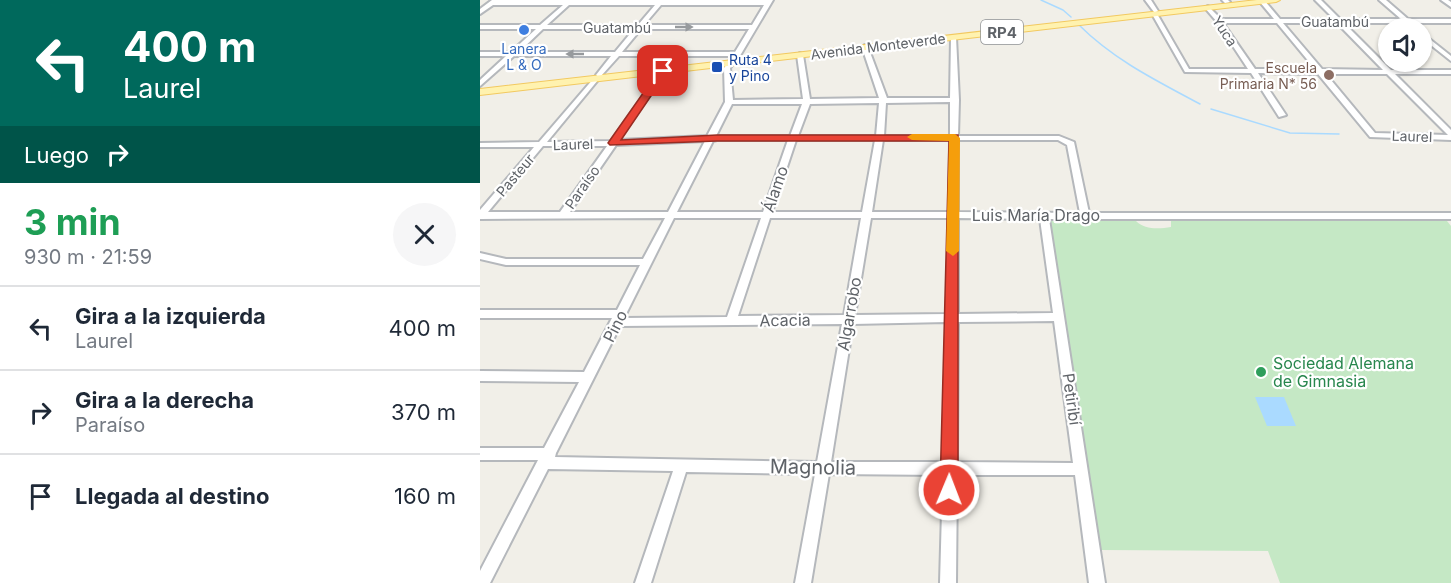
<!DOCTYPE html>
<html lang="es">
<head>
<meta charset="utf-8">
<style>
  body { margin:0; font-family:Inter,sans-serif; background:#f6f6f7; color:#1f2937; height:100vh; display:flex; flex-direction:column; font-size:22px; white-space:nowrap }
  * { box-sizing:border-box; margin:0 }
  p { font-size:20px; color:#747a83 }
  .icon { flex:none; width:33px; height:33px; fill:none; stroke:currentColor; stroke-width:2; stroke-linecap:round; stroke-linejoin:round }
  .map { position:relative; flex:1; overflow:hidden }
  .details { display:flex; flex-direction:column; background:#fff; width:480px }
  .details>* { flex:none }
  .banner { background:#00695c; color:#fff; overflow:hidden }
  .controls { position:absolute; left:898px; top:18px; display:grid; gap:12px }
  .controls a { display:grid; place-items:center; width:54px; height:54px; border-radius:50%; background:#fff; box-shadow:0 2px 4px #0004; font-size:30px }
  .pin { position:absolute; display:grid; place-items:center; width:51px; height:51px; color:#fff; margin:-26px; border-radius:12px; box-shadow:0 3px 9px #0006 }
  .me { position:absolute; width:66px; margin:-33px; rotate:1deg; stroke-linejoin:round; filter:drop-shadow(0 0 4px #0008) }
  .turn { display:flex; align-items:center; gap:21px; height:126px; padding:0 24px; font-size:27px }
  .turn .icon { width:78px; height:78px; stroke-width:2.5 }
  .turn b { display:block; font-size:42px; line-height:51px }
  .then { display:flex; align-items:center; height:57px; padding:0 24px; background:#0003; gap:12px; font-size:22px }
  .round { display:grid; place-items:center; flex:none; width:63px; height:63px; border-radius:32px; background:#f6f6f7 }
  .head { display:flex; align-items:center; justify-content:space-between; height:102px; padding:0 24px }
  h1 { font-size:36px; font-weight:700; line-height:45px; color:#1e9e55 }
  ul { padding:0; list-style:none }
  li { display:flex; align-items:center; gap:18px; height:84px; padding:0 24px; border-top:2px solid #e0e1e3 }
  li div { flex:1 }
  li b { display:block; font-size:22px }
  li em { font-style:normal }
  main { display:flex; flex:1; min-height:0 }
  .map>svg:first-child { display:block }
  .green { fill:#c5e8c5 }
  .water { fill:#aadaff }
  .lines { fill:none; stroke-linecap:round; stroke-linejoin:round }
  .stream { stroke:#aadaff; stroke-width:1.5 }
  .minor-casing { stroke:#b5b8bc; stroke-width:4 }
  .major-casing { stroke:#f2c960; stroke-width:2 }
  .minor { fill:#fff; fill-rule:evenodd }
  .major { fill:#fff2af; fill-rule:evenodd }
  .oneway { fill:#979a9d }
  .route { fill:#ea4335; stroke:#982c22; stroke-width:1.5 }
  .slow { fill:#f59e0b }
  .shop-dot { fill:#3f7fe0; stroke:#fff; stroke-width:2 }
  .transit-dot { fill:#1a4fb4; stroke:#fff; stroke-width:2 }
  .education-dot { fill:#8d6e63; stroke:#fff; stroke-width:2 }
  .leisure-dot { fill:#2e9e5b; stroke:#fff; stroke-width:2 }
  .labels { text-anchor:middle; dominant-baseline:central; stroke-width:4.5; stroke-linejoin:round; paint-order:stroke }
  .far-street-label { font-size:14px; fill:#5f6368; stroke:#fff }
  .far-shop-label { font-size:14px; fill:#366cbe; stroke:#fff }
  .far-transit-label { font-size:14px; fill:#164399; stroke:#fff; text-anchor:start }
  .far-education-label { font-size:14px; fill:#785e54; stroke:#fff; text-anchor:end }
  .shield { fill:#fff; stroke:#8f9295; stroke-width:1.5 }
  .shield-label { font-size:15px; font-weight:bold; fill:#5f6368 }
  .street-label { font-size:16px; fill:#5f6368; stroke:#fff }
  .leisure-label { font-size:16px; fill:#27864d; stroke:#fff; text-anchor:start }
  .near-street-label { font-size:20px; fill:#5f6368; stroke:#fff }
</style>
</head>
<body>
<main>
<section class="details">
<div class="banner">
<div class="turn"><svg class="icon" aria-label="left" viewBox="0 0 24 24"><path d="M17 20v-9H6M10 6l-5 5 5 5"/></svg><div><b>400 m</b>Laurel</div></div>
<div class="then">Luego<svg class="icon" aria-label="right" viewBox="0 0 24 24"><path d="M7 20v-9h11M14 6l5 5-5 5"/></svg></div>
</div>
<div class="head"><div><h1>3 min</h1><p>930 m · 21:59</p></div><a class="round"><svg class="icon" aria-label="close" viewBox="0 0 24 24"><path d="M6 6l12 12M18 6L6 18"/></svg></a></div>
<ul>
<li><svg class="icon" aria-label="left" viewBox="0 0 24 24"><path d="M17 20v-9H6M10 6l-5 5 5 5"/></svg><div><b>Gira a la izquierda</b><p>Laurel</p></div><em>400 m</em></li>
<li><svg class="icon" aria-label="right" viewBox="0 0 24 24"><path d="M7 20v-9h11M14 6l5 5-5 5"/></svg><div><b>Gira a la derecha</b><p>Paraíso</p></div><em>370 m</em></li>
<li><svg class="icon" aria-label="arrive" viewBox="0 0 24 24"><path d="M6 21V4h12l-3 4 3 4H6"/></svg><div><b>Llegada al destino</b></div><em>160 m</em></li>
</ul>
</section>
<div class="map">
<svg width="971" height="583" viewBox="0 0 971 583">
  <rect width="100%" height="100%" fill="#f1efe8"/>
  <path class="green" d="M571,221h85c9,9 23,8 35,6v-6h276l4,5v357h-171l-12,-32 -168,-1 -52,-327z"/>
  <path class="water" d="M775,397h29l12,29h-29z"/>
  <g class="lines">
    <path class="stream" d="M561,0l22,10 8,7
      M599,25c35,35 78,56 121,79
      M731,109l79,24 49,1"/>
    <g class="minor-casing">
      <path id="minor" d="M12,0h281l-32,54 -11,14 3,32 70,-1 -6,-44 3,-2 3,2 7,44 69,-1 -17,-51 3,-2 3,2 19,51h63l1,-60 5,-1 3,63 -1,36h101l15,6 15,71h362v6h-402l56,364h-16l-14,-108h-118l-1,108h-16l3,-108 -114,-1 -18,109h-16l20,-109 -129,-2 -35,111h-16l38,-112 -125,-2 -58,114h-10v-12l58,-111h-58v-12h64l35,-66 -99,-1v-10l104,1 28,-54h-132v-8h137l23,-45h-134l-26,-6v-6l26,6h137l22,-41 -185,1v-9l54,-63h-54v-4l59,-1 55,-64 2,-1 4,2 -2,1 -51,62 64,-1 50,-71 2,-1 3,2 -47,69 88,-4 18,-34 -1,-34 9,-12h-114l-18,20 -2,1 -3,-2 15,-19h-97l-34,30v-6l26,-24h-26v-4h31l25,-23h-56v-4h60l23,-20h-70l-13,9v-5zM89,5h86l-17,20h-91zM181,5h103l-12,20h-108zM63,29h91l-19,23h-96zM161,29h108l-14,23h-113zM470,102v34h-66l2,-33zM399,103l-3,33h-78l12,-32zM252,104h70l-12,32h-74zM237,140h71l-25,72h-86l36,-71zM316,140h79l-13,72h-90zM403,140h67l-1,72h-77zM478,140h100l9,5 13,68 -122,-1zM225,141l-37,71h-98l46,-67zM63,146h64l-47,66h-72zM194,218h87l-34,99 -103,1zM290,218h91l-17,97 -106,1zM391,218h78l-1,96 -93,1zM478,218l82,1 13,94 -95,1zM574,321l19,142 -116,-1 1,-140zM467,322l-3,140h-113l22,-138zM362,324l-25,138 -262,-5 1,-4 64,-127z
        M665,0h6l7,11 -2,1 33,57h59l-31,-47 -12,-14 3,-2 13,13h53l-15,-18 5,-1 16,19h54l-19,-19h6l19,19h61l-22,-19h7l22,19h43v4h-38l5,5h-6l-7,-5h-61l47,47h60v4h-56l56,56v10l-81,-3 -52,-63 -60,-1 28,42 -7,2 -28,-44 -66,-1 -33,-58 2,-2zM743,23h54l38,46h-60zM803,23h54l46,47 -61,-1zM846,74h61l61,61 -73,-2z
        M742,0h6l2,2 -5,1z
        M961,0h7l3,2v5z
        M942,33l29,23v5l-29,-23z"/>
    </g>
    <g class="major-casing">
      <path id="major" d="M777,0h23l-4,2 -796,93v-6z"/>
    </g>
    <use href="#minor" class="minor"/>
    <use href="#major" class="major"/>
  </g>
  <defs><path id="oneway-solid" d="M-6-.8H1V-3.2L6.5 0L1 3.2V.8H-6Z" transform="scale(1.5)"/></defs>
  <g class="oneway">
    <use href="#oneway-solid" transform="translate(204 27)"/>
    <use href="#oneway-solid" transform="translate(95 54) rotate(-180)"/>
  </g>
  <path class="route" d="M180,69l8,2 -47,69 96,-5h241v355l-2,7 -7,2 -6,-2 -3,-7 9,-349h-232l-107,4 -2,-2z"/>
  <path class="slow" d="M475,134l5,4 -1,113 -6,5 -7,-5 3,-110 -37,-1 -5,-3 5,-3z"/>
  <circle class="shop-dot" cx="44" cy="30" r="6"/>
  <rect class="transit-dot" x="231" y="61" width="12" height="12" rx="3"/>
  <circle class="education-dot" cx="849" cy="75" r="6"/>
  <circle class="leisure-dot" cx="781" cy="372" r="6"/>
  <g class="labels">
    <g class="far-street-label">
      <text x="855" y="21">Guatambú</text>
      <text x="137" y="27">Guatambú</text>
      <text transform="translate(745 31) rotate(56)">Yuca</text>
      <text transform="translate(398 46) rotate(-7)">Avenida Monteverde</text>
      <text transform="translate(932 136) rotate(2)">Laurel</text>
      <text transform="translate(93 144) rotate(-2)">Laurel</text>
      <text transform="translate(35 175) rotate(-50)">Pasteur</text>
      <text transform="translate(102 187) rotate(-55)">Paraíso</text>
    </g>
    <g class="far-shop-label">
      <text x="44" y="48">Lanera<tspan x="44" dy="16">L &amp; O</tspan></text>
    </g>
    <g class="far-transit-label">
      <text x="249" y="59">Ruta 4<tspan x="249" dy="16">y Pino</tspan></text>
    </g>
    <g class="far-education-label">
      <text x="837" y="67">Escuela<tspan x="837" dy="16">Primaria N* 56</tspan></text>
    </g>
    <rect class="shield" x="501" y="20" width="42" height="24" rx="4.5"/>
    <g class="shield-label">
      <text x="522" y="32">RP4</text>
    </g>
    <g class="street-label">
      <text transform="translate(295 189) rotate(-71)">Álamo</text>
      <text x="556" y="215">Luis María Drago</text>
      <text transform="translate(369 314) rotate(-80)">Algarrobo</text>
      <text transform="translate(305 320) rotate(-1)">Acacia</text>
      <text transform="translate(135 326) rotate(-63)">Pino</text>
      <text transform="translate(592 399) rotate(82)">Petiribí</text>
    </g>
    <g class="leisure-label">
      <text x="793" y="363">Sociedad Alemana<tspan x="793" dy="18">de Gimnasia</tspan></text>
    </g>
    <g class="near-street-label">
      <text transform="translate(333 467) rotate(1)">Magnolia</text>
    </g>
  </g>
</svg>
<div class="controls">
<a><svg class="icon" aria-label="sound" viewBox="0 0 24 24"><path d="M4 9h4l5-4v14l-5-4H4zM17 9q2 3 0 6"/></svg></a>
</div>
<div class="pin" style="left:183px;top:71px;background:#d93025"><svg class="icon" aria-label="arrive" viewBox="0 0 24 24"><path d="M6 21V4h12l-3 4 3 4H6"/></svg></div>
<svg class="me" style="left:469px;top:490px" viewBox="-20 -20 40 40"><circle r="17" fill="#ea4335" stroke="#fff" stroke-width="3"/><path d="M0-11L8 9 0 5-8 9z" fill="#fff"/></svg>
</div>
</main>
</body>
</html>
